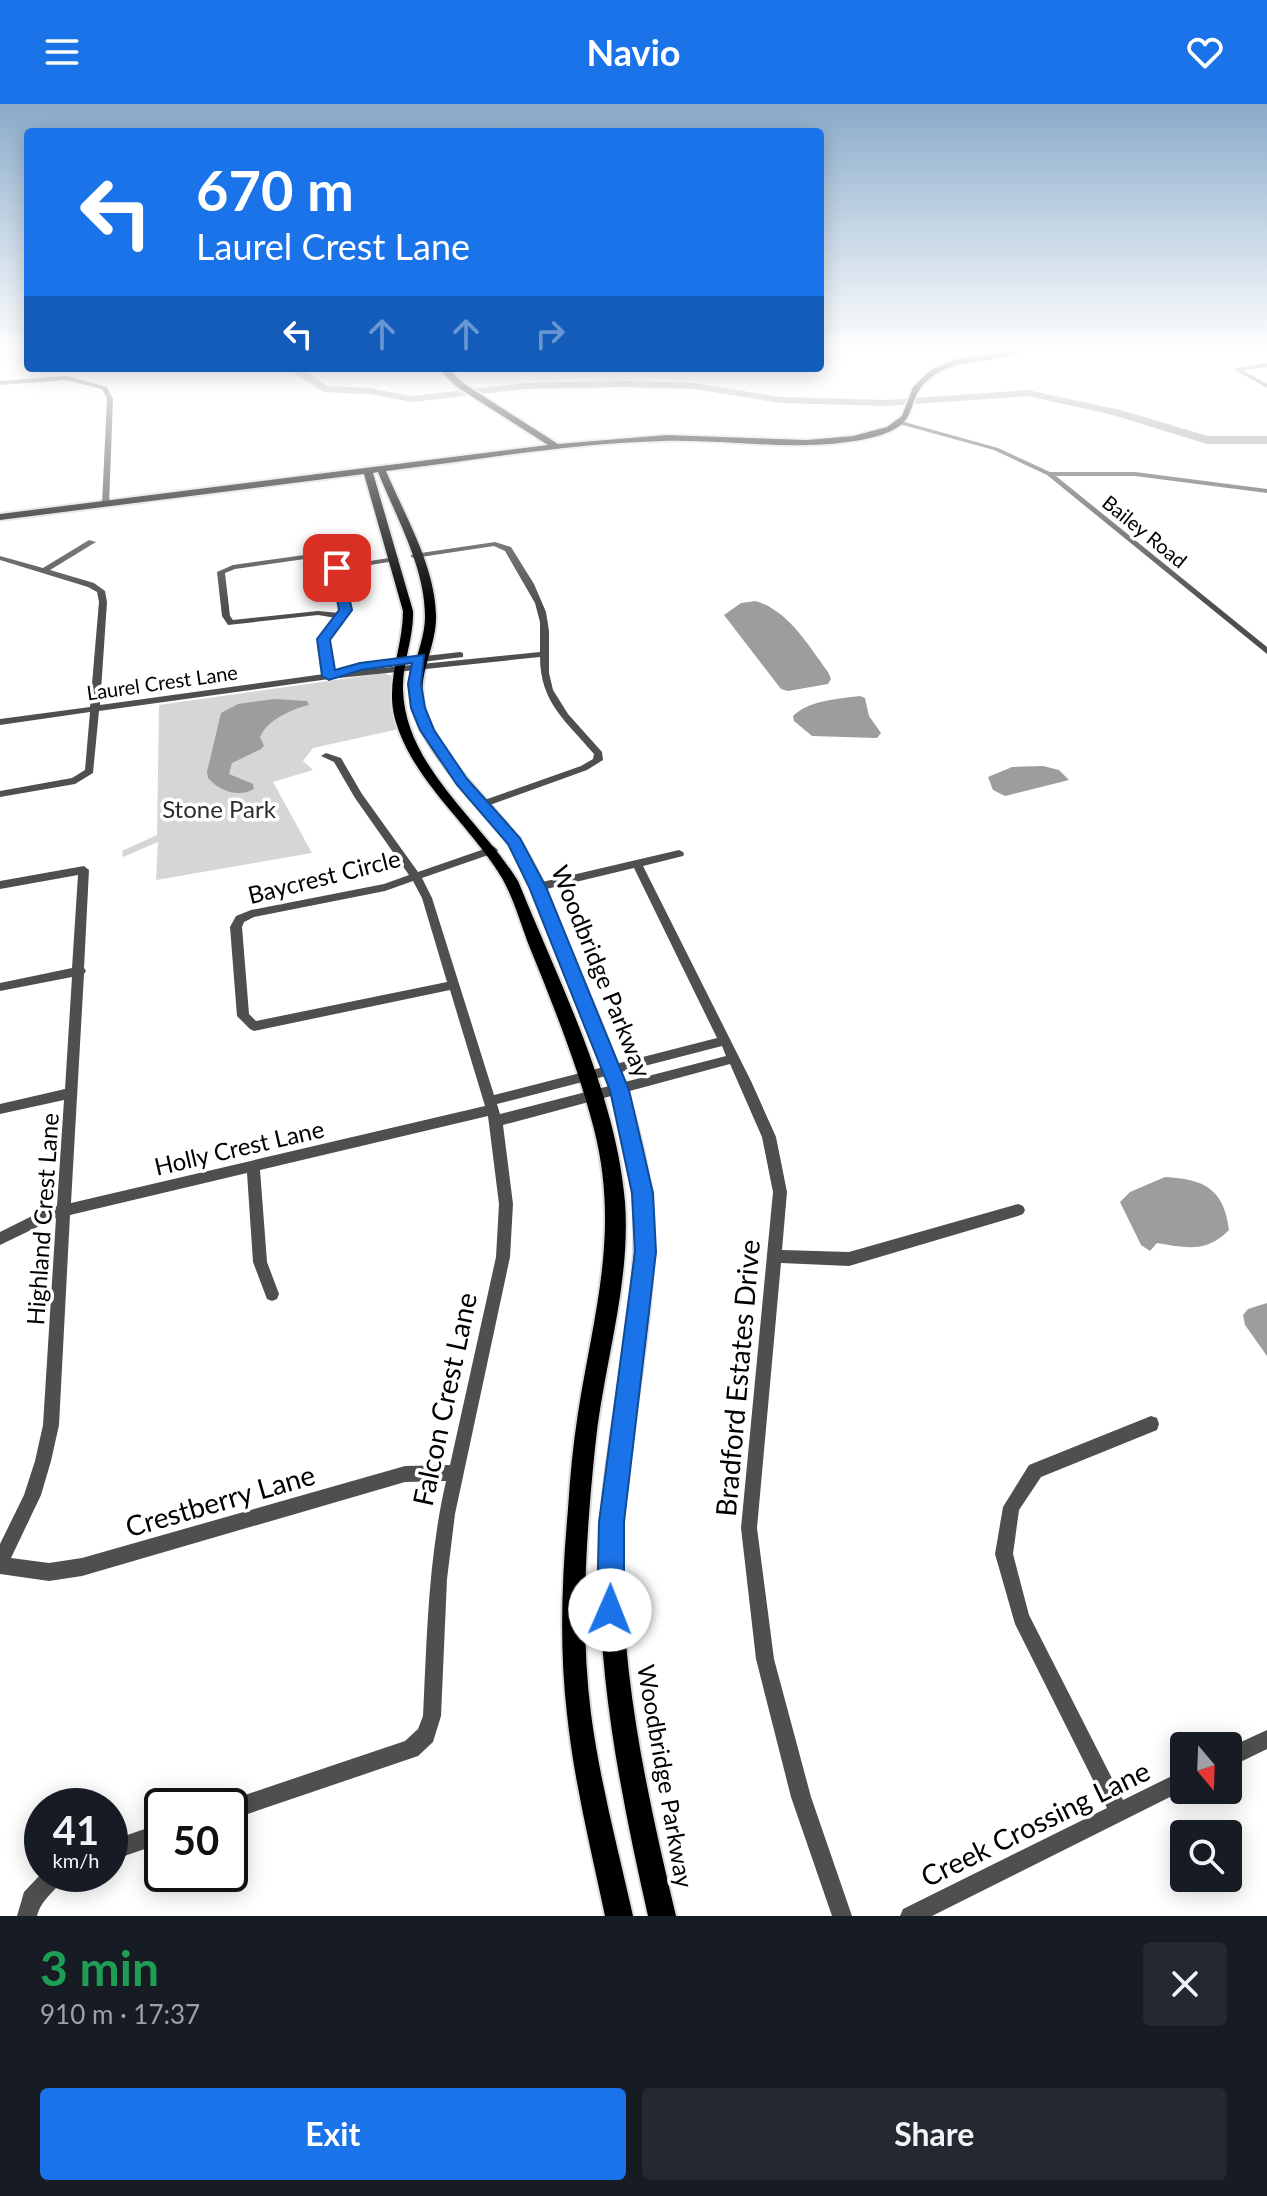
<!DOCTYPE html>
<html lang="en">
<head>
<meta charset="utf-8">
<style>
  body { margin:0; font-family:Lato,sans-serif; background:#242831; color:#f1f3f6; height:100vh; display:flex; flex-direction:column; font-size:30px; white-space:nowrap }
  * { box-sizing:border-box; margin:0 }
  p { font-size:26px; color:#9ea1a6 }
  .icon { flex:none; width:44px; height:44px; fill:none; stroke:currentColor; stroke-width:2; stroke-linecap:round; stroke-linejoin:round }
  .map { position:relative; height:1812px; overflow:hidden }
  .side { display:flex; flex-direction:column; background:#171b24; flex:1 }
  .side>* { flex:none }
  .banner { position:absolute; left:24px; top:24px; width:800px; height:244px; border-radius:8px; box-shadow:0 4px 20px #0003; background:#1a73e8; color:#fff; overflow:hidden }
  .needle { width:52px; rotate:161deg }
  .fabs { position:absolute; left:1170px; top:1628px; display:grid; gap:16px }
  .fabs a { display:grid; place-items:center; width:72px; height:72px; border-radius:8px; background:#171b24; box-shadow:0 4px 20px #0003; font-size:40px }
  .speed { position:absolute; left:24px; top:1684px; display:flex; gap:16px; font-size:40px; font-weight:700; text-align:center }
  .speed>* { display:grid; place-content:center; width:104px; height:104px; border-radius:50%; background:#171b24; box-shadow:0 4px 20px #0003; line-height:1 }
  .speed small { font-size:20px; font-weight:400 }
  .speed .limit { border:4px solid #111; border-radius:12px; background:#fff; color:#111 }
  .pin { position:absolute; display:grid; place-items:center; width:68px; height:68px; color:#fff; margin:-34px; border-radius:16px; box-shadow:0 4px 12px #0006 }
  .me { position:absolute; width:88px; margin:-44px; rotate:1deg; stroke-linejoin:round; filter:drop-shadow(0 0 6px #0008) }
  .turn { display:flex; align-items:center; gap:28px; height:168px; padding:0 40px; font-size:36px }
  .turn .icon { width:104px; height:104px; stroke-width:2.5 }
  .turn b { display:block; font-size:56px; line-height:68px }
  .lanes { display:flex; align-items:center; height:76px; padding:0 40px; background:#0003; justify-content:center; gap:40px; direction:ltr }
  .lanes .off { opacity:.35 }
  .round { display:grid; place-items:center; flex:none; width:84px; height:84px; border-radius:8px; background:#242831 }
  .overview { display:flex; align-items:center; justify-content:space-between; height:136px; padding:0 40px }
  h1 { font-size:48px; font-weight:700; line-height:60px; color:#1e9e55 }
  .cta { display:flex; gap:16px; margin-top:auto; padding:16px 40px }
  .cta a { flex:1; height:92px; border-radius:8px; background:#1a73e8; color:#fff; font-size:32px; font-weight:700; line-height:92px; text-align:center }
  .cta a+a { background:#242831; color:#f1f3f6 }
  header { display:flex; justify-content:space-between; align-items:center; height:104px; padding:0 40px; background:#1a73e8; color:#fff; font-size:36px; font-weight:700 }
  .map>svg:first-child { display:block }
  .green { fill:#d6d6d6 }
  .water { fill:#9d9d9d }
  .lines { fill:none; stroke-linecap:round; stroke-linejoin:round }
  .river { fill:#9d9d9d; fill-rule:evenodd }
  .major-casing { stroke:#dbdbdb; stroke-width:4 }
  .minor { fill:#4f4f4f; fill-rule:evenodd }
  .major { fill:#000; fill-rule:evenodd }
  .route { fill:#1a73e8; stroke:#114b97; stroke-width:2 }
  .labels { text-anchor:middle; dominant-baseline:central; stroke-width:7; stroke-linejoin:round; paint-order:stroke }
  .far-street-label { font-size:20px; fill:#000; stroke:#fff }
  .park-label { font-size:24px; fill:#2d2d2d; stroke:#fff }
  .street-label { font-size:24px; fill:#000; stroke:#fff }
  .near-street-label { font-size:28px; fill:#000; stroke:#fff }
</style>
</head>
<body>
<header><svg class="icon" aria-label="menu" viewBox="0 0 24 24"><path d="M4 6h16M4 12h16M4 18h16"/></svg>Navio<svg class="icon" aria-label="heart" viewBox="0 0 24 24"><path d="M12 20l-8-8c-3-5 5-10 8-4 3-6 11-1 8 4z"/></svg></header>
<div class="map">
<svg width="1267" height="1812" viewBox="0 0 1267 1812">
  <rect width="100%" height="100%" fill="#fff"/>
  <path class="green" d="M384,569l8,3 7,53 -86,19 -10,13 10,9 -40,12 39,71 -156,27 2,-38 -35,15 -1,-6 35,-16 2,-130z"/>
  <path class="water" d="M755,497c32,8 54,45 73,71l3,7 -3,5 -40,7 -7,-2 -57,-74 17,-12z
    M860,592l5,2 4,18 12,17 -4,5 -65,-2 -18,-15 -1,-5c16,-16 45,-17 67,-20z
    M274,595l33,2 2,4c-17,4 -42,15 -49,32l4,9 -3,3 -29,14 -3,11 24,10 1,5c-16,9 -34,2 -46,-11l-1,-6 14,-59 17,-9z
    M1043,662l16,4 10,10 -64,16 -12,-6 -5,-13 24,-10z
    M1165,1073c38,2 59,11 64,53 -22,23 -43,18 -72,13l-7,8 -9,-6 -21,-43 10,-10z
    M1267,1199v53l-22,-31 -2,-10 5,-6z"/>
  <g class="lines">
    <path class="river" d="M258,264h44l25,18 42,2 43,8 113,-13 101,-2 68,2 87,14 106,3 141,-10 92,20 88,26h59v8h-60l-94,-29 -85,-19 -141,10 -106,-3 -87,-14 -68,-2 -101,2 -113,13 -43,-8 -45,-2 -29,-19z"/>
    <g class="major-casing">
      <path id="major" d="M999,248h22c-29,13 -65,4 -92,27 -27,23 -5,45 -55,58 -69,17 -140,2 -211,4 -92,2 -185,19 -277,30 19,45 49,95 50,144 1,34 -22,62 -10,97 18,54 68,88 98,135 19,30 30,64 44,97 34,82 74,164 83,253 11,110 -22,218 -28,327 -6,133 22,263 53,392h-28c-29,-129 -55,-259 -47,-392 6,-109 40,-215 32,-325 -7,-89 -46,-172 -79,-253 -14,-33 -24,-68 -43,-98 -30,-47 -79,-81 -97,-135 -12,-35 11,-63 11,-97 0,-49 -29,-99 -47,-144l-5,1 40,138c1,27 -11,52 -10,79 2,76 78,131 115,191 41,101 98,212 107,321 6,83 -22,164 -30,246 -9,88 -15,179 -4,266 9,68 27,135 42,202h-28c-14,-67 -31,-134 -38,-202 -8,-68 -5,-137 1,-205 2,-32 5,-64 10,-96 16,-101 42,-181 16,-284 -16,-62 -40,-122 -64,-181 -9,-23 -16,-49 -28,-70 -33,-55 -89,-96 -107,-159 -10,-37 8,-71 8,-108l-39,-137 -364,46v-6l548,-69 -91,-58 -19,-19h9l16,15 95,61 108,-9 141,5 46,-4 34,-9 15,-11 11,-29 18,-17 22,-10z"/>
    </g>
    <path class="minor" d="M1267,259v4l-25,3 25,14v4l-34,-19z
      M66,272l41,11 6,12 -4,107 -7,-2 5,-105 -5,-10 -36,-9 -66,5v-4z
      M901,317l97,27 52,24h85l132,17v4l-132,-17h-79l211,171v7l-220,-179 -53,-25 -95,-26 -1,-1z
      M89,436l7,2 -46,28 44,13 11,8 2,11 -7,103 224,-31c-8,-27 -5,-34 12,-56l-18,-3 -90,10 -6,-9 -5,-44 16,-7 86,-12 16,3 3,10 57,-9 4,2 -4,2 -56,9 11,40c-18,26 -28,29 -17,63l207,-21v-30l-5,-19 -30,-52 -11,-5 -80,12 -4,-2 4,-2 81,-12 16,5 23,37 12,28 3,19v42l4,17 15,24 34,38 1,8 -16,10 -100,36h-8l-1,-2 1,-2 102,-36 12,-7 1,-5c-27,-32 -54,-51 -54,-97l-211,22 -230,32 -6,62 -18,11 -75,13v-6l72,-13 13,-8 5,-58 -90,13v-6l90,-12 9,-105 -2,-10 -9,-5 -88,-27v-4l43,12zM319,453l10,3 13,50 -3,3 -21,-2 -85,9 -3,-4 -5,-43 10,-4z
      M460,548l3,1v4l-99,12 -4,-3 4,-3z
      M326,649l15,5 21,36 56,78 75,-26 5,4 -1,2 -75,26 10,20 62,197 223,-57 -83,-170 -96,23 -5,-4 5,-4 141,-33 4,2 1,2 -1,2 -40,10 108,215 25,56 11,55 -5,58 67,2 169,-48 5,2 2,4 -2,4 -5,2 -169,50 -68,-3 -24,265 17,131 37,138 41,119h-20l-41,-119 -35,-138 -15,-131 32,-336 -11,-55 -32,-73 -227,61 10,79 -3,53 -55,257 -8,65 -6,137 -8,26 -15,14 -188,64v-14h-8l1,-3 7,-3 175,-59 13,-12 5,-13c4,-80 5,-156 23,-235l-41,1 -323,94 -33,5 -49,-7v-30l24,-49 11,-34 8,-36 13,-207 -56,27v-13l44,-22 13,-4 7,-106 -64,14v-10l65,-15 7,-112 -72,14v-8l72,-15 6,-93 -78,14v-8l84,-15 5,4 -5,98 2,3 -2,3 -13,229 414,-97 -35,-116 -196,41 -4,-2 -13,-13 -7,-89 6,-11 15,-6 133,-26 25,-9 -54,-77 -21,-36 -13,-6zM413,777l9,17 25,84 -191,39 -7,-7 -7,-87 2,-5 10,-5 131,-26zM722,942l4,10 -226,58 -3,-10zM488,1012l11,88 -3,53 -46,208 -45,1 -323,92 -33,5 -38,-5 30,-63 10,-34 8,-36 11,-210 177,-42 6,89 14,37 5,2 5,-2 2,-5 -12,-32 -7,-92z
      M1151,1312l6,2 2,6 -2,6 -116,47 -22,33 -6,44 16,61 94,185 61,-30v20l-252,126h-32l3,-7 204,-101 -92,-184 -20,-70 8,-47 26,-42z
      M1267,1626v19l-39,19v-20z
      M162,1719v20l-52,18v-20z
      M42,1769l23,1c-7,17 -23,23 -28,42h-20l7,-24z"/>
    <use href="#major" class="major"/>
  </g>
  <linearGradient id="sky" x2="0" y2="1"><stop stop-color="#8aabca"/><stop offset="0.49" stop-color="#fff"/><stop offset="1" stop-color="#fff" stop-opacity="0"/></linearGradient>
  <rect width="1267" height="502" fill="url(#sky)"/>
  <path class="route" d="M337,460l6,4 9,42 -22,30 5,30 25,-7 64,-8 -3,29 4,24 9,22 33,49 53,59 26,49 83,203 24,103 3,59 -32,270v88l-4,10 -10,4 -9,-4 -4,-10 2,-88 36,-270 -3,-59 -22,-103 -81,-203 -21,-43 -51,-59 -37,-55 -9,-22 -3,-24 4,-21 -51,7 -32,10 -7,-4 -5,-37 22,-29 -8,-42z"/>
  <g class="labels">
    <g class="far-street-label">
      <text transform="translate(1145 427) rotate(39)">Bailey Road</text>
      <text transform="translate(162 578) rotate(-8)">Laurel Crest Lane</text>
    </g>
    <g class="park-label">
      <text x="219" y="704">Stone Park</text>
    </g>
    <g class="street-label">
      <text transform="translate(324 772) rotate(-14)">Baycrest Circle</text>
      <text transform="translate(602 867) rotate(68)">Woodbridge Parkway</text>
      <text transform="translate(239 1043) rotate(-13)">Holly Crest Lane</text>
      <text transform="translate(42 1115) rotate(-86)">Highland Crest Lane</text>
      <text transform="translate(666 1672) rotate(80)">Woodbridge Parkway</text>
    </g>
    <g class="near-street-label">
      <text transform="translate(737 1274) rotate(-85)">Bradford Estates Drive</text>
      <text transform="translate(444 1295) rotate(-78)">Falcon Crest Lane</text>
      <text transform="translate(220 1396) rotate(-16)">Crestberry Lane</text>
      <text transform="translate(1035 1719) rotate(-26)">Creek Crossing Lane</text>
    </g>
  </g>
</svg>
<div class="fabs">
<a><svg class="needle" viewBox="-14 -14 28 28"><path d="M0-13l5 13h-10z" fill="#e53935"/><path d="M0 13l5-13h-10z" fill="#9ea1a6"/></svg></a>
<a><svg class="icon" aria-label="search" viewBox="0 0 24 24"><circle cx="10" cy="10" r="6"/><path d="M15 15l6 6"/></svg></a>
</div>
<div class="speed"><div>41<small>km/h</small></div><div class="limit">50</div></div>
<div class="pin" style="left:337px;top:464px;background:#d93025"><svg class="icon" aria-label="arrive" viewBox="0 0 24 24"><path d="M6 21V4h12l-3 4 3 4H6"/></svg></div>
<svg class="me" style="left:610px;top:1506px" viewBox="-20 -20 40 40"><circle r="19" fill="#fff"/><path d="M0-13L10 11 0 6-10 11z" fill="#1a73e8"/></svg>
<div class="banner">
<div class="turn"><svg class="icon" aria-label="left" viewBox="0 0 24 24"><path d="M17 20v-9H6M10 6l-5 5 5 5"/></svg><div><b>670 m</b>Laurel Crest Lane</div></div>
<div class="lanes"><svg class="icon" aria-label="left" viewBox="0 0 24 24"><path d="M17 20v-9H6M10 6l-5 5 5 5"/></svg><svg class="icon off" aria-label="ahead" viewBox="0 0 24 24"><path d="M12 20V5M6 11l6-6 6 6"/></svg><svg class="icon off" aria-label="ahead" viewBox="0 0 24 24"><path d="M12 20V5M6 11l6-6 6 6"/></svg><svg class="icon off" aria-label="right" viewBox="0 0 24 24"><path d="M7 20v-9h11M14 6l5 5-5 5"/></svg></div>
</div>
</div>
<section class="side">
<div class="overview"><div><h1>3 min</h1><p>910 m · 17:37</p></div><a class="round"><svg class="icon" aria-label="close" viewBox="0 0 24 24"><path d="M6 6l12 12M18 6L6 18"/></svg></a></div>
<div class="cta"><a>Exit</a><a>Share</a></div>
</section>
</body>
</html>
